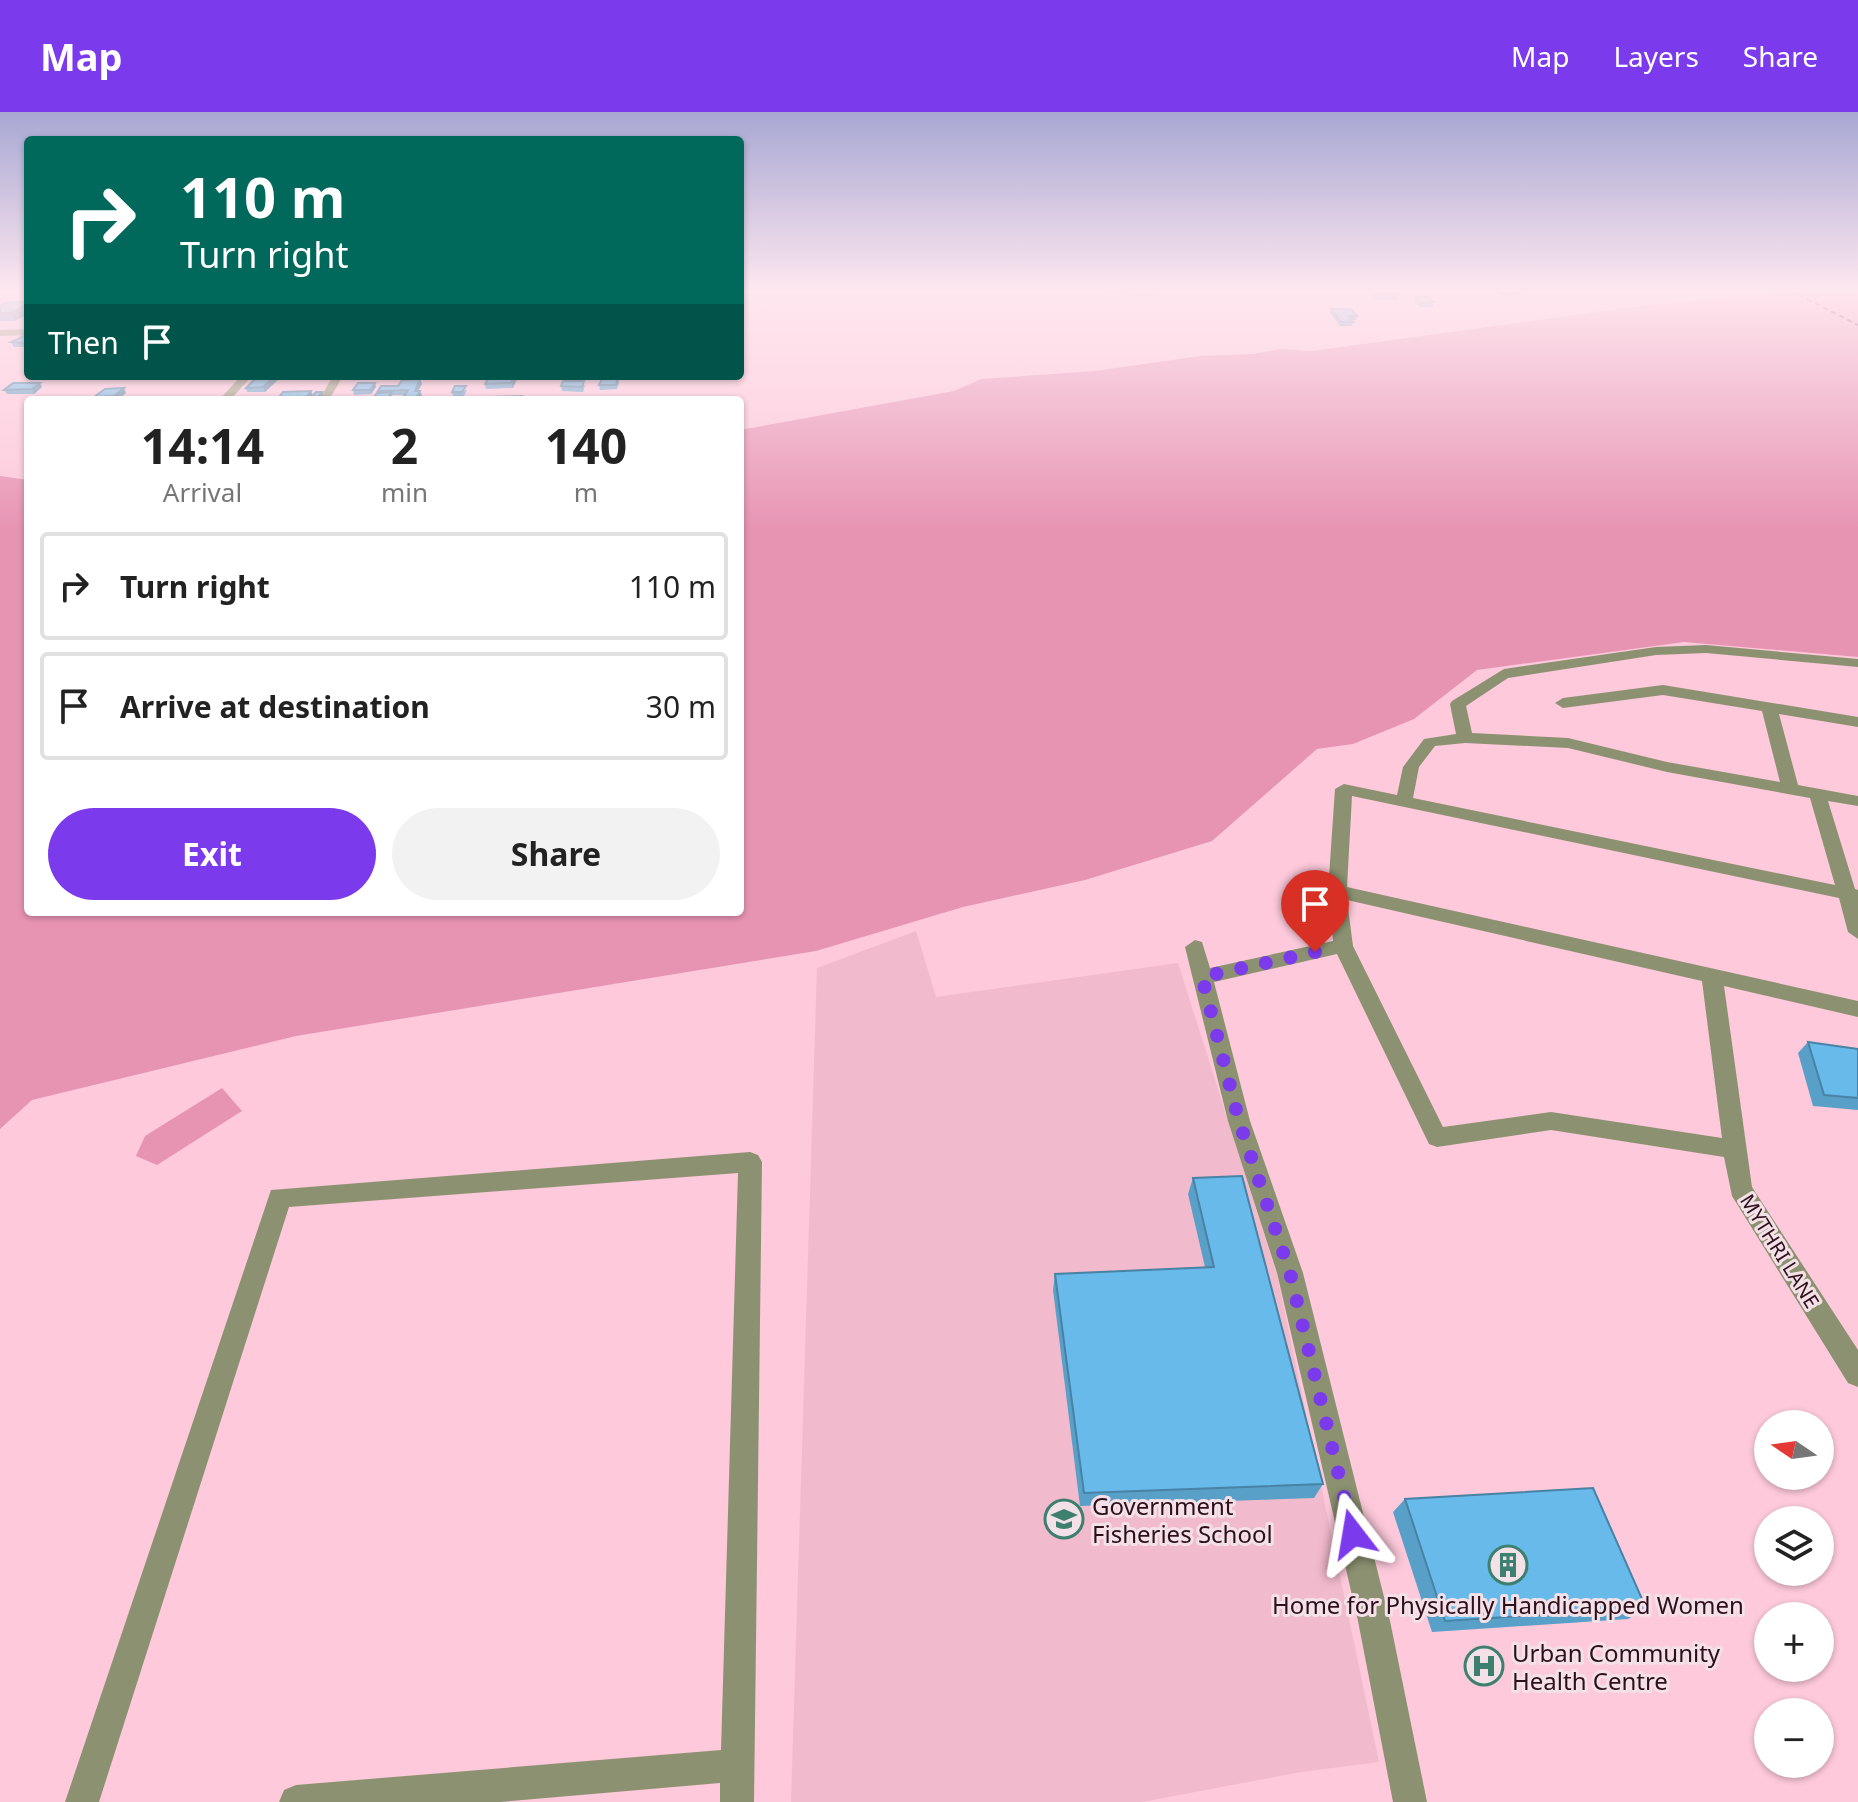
<!DOCTYPE html>
<html lang="en">
<head>
<meta charset="utf-8">
<style>
  body { margin:0; font-family:"Noto Sans",sans-serif; background:#f2f2f2; color:#222; height:100vh; display:flex; flex-direction:column; font-size:30px; white-space:nowrap }
  * { box-sizing:border-box; margin:0 }
  p { font-size:26px; color:#767676 }
  .icon { flex:none; width:44px; height:44px; fill:none; stroke:currentColor; stroke-width:2; stroke-linecap:round; stroke-linejoin:round }
  .map { position:relative; flex:1; overflow:hidden }
  .details { position:absolute; left:24px; top:284px; width:720px; height:520px; display:flex; flex-direction:column; background:#fff; border-radius:8px; box-shadow:0 2px 6px #0004 }
  .details>* { flex:none }
  .guide { position:absolute; left:24px; top:24px; width:720px; height:244px; border-radius:8px; box-shadow:0 2px 6px #0004; background:#00695c; color:#fff; overflow:hidden }
  .needle { width:52px; rotate:283deg }
  .tools { position:absolute; left:1754px; top:1298px; display:grid; gap:16px }
  .tools a { display:grid; place-items:center; width:80px; height:80px; border-radius:50%; background:#fff; box-shadow:0 2px 6px #0004; font-size:40px }
  .pin { position:absolute; display:grid; place-items:center; width:68px; height:68px; color:#fff; margin:-82px -34px; border-radius:50% 50% 50% 0; rotate:-45deg; box-shadow:0 0 8px #0007 }
  .pin .icon { rotate:45deg }
  .me { position:absolute; width:88px; margin:-44px; rotate:346deg; stroke-linejoin:round; filter:drop-shadow(0 0 6px #0008) }
  .turn { display:flex; align-items:center; gap:28px; height:168px; padding:0 24px; font-size:36px }
  .turn .icon { width:104px; height:104px; stroke-width:2.5 }
  .turn b { display:block; font-size:56px; line-height:68px }
  .then { display:flex; align-items:center; height:76px; padding:0 24px; background:#0003; gap:16px; font-size:30px }
  .eta { display:flex; justify-content:space-evenly; align-items:center; height:136px; text-align:center }
  .eta b { font-size:48px; font-weight:700; line-height:56px }
  .primary-button { display:flex; gap:16px; margin-top:auto; padding:16px 24px }
  .primary-button a { flex:1; height:92px; border-radius:48px; background:#7c3aed; color:#fff; font-size:32px; font-weight:700; line-height:92px; text-align:center }
  .primary-button a+a { background:#f2f2f2; color:#222 }
  ul { padding:0; list-style:none }
  li { display:flex; align-items:center; gap:24px; height:108px; margin:0 16px 12px; padding:0 8px; border:4px solid #e0e0e0; border-radius:8px }
  li div { flex:1 }
  li b { display:block; font-size:30px }
  li em { font-style:normal }
  header { display:flex; align-items:center; gap:48px; box-sizing:border-box; height:112px; padding:0 40px; background:#7c3aed; color:#fff }
  header strong { font-size:38px }
  nav { display:flex; gap:44px; margin-inline-start:auto; font-size:28px }
  .map>svg:first-child { display:block }
  .built { fill:#f2bacd }
  .water { fill:#e794b3 }
  .lines { fill:none; stroke-linecap:round; stroke-linejoin:round }
  .ferry { stroke:#630036; stroke-width:2; stroke-dasharray:5 4; stroke-linecap:butt }
  .minor { fill:#8c9271; fill-rule:evenodd }
  .wall { fill:#59a0c9 }
  .shaded-wall { fill:#4882a4 }
  .building { fill:#67baea; stroke:#4882a4; stroke-width:2 }
  .route { stroke:#7c3aed; stroke-width:14; stroke-dasharray:0 25.2 }
  .labels { text-anchor:middle; dominant-baseline:central; stroke-width:6; stroke-linejoin:round; paint-order:stroke }
  .street-label { font-size:20px; fill:#2e0f1c; stroke:#f3e1e7 }
  .near-poi-label { font-size:24px; fill:#2e0f1c; stroke:#f3e1e7; text-anchor:start }
</style>
</head>
<body>
<header>
<strong>Map</strong>
<nav><a>Map</a><a>Layers</a><a>Share</a></nav>
</header>
<div class="map">
<svg width="1858" height="1690" viewBox="0 0 1858 1690">
  <rect width="100%" height="100%" fill="#fdc9db"/>
  <path class="built" d="M916,819l20,66 242,-34 99,312 102,487 -78,10 -159,30h-351l26,-834z"/>
  <path class="water" d="M1794,179h64v366l-174,-15 -207,28 -63,49 -61,25 -36,5 -105,92 -127,39 -122,27 -147,44 -520,85 -264,64 -32,29v-653l28,4v432h712v-482l214,-39 27,-12 114,-8 105,-15 53,-2 28,-5 31,2 321,-44z
    M222,976l20,23 -85,54 -21,-9 9,-20z"/>
  <g class="lines">
    <path class="ferry" d="M1791,179l67,34"/>
    <path class="minor" d="M1001,179h21l-4,3z
      M1073,179h92l-12,6z
      M28,217v6l-28,1v-6z
      M241,264h11l-22,24h-11z
      M333,264h10l-14,24h-10z
      M1706,533l152,14v8l-152,-14 -50,2 -148,23 -42,28 6,27 96,5 99,24 113,20 -18,-71 -99,-16 -100,13 -8,-5 8,-5 100,-13 195,32v10l-79,-13 19,71 60,11v10l-30,-5 27,88 3,1v49l-10,-7 -9,-34 -487,-102 -5,91 511,114v16l-134,-31 28,201 106,163v37l-10,-4 -116,-187 -8,-39 -173,-27 -114,17 -8,-3 -92,-190 -123,28 36,139 53,152 87,348 37,181h-34l-35,-181 -81,-348 -49,-152 -43,-174 10,-7 7,2 8,26 123,-27 -5,-50 7,-102 9,-5 53,11 6,-28 21,-28 32,-5 -6,-30 2,-3 52,-32 152,-22zM1465,631l103,5 99,24 143,26 25,87 -422,-87 6,-31 16,-21zM1347,788l355,81 20,157 -171,-26 -108,15 -90,-181z
      M750,1040l8,3 4,7 -8,640h-34v-19l-220,19h-221l5,-12 12,-5 425,-35 17,-577 -449,34 -190,595h-34l206,-612z"/>
  </g>
  <path class="wall" d="M1370,179h29l1,1 -2,8h-22z
    M1494,179h26l-1,4 -16,1z
    M1416,185l18,5 -1,5h-13l-6,-6z
    M28,190l-13,19h-15v-8z
    M1331,197l26,7 -1,4h-5l2,2 -1,4h-12l-10,-13z
    M28,222v13h-14l-3,-5z
    M258,264h21l1,2 -15,14h-18l-1,-4z
    M392,264h26l-2,3 6,5 -4,7 4,4 -3,5h-17l3,-5h-13l1,2 -2,3h-19l6,-7v-2l20,-5 3,-6h-7z
    M470,264h18l-1,3 -16,1z
    M490,264h26l1,3 -4,9 -27,1 -1,-5z
    M618,266l1,5 -2,6 -17,1 -1,-5z
    M585,273l-2,7 -21,-1 -1,-5z
    M42,275l-8,7h-27l-3,-4z
    M376,275l-5,7 -17,1 -1,-5z
    M467,278l-3,6 -11,1 -1,-5z
    M126,281l-8,7h-22l-2,-3z
    M1808,930l50,7v61l-45,-4 -15,-53z
    M1193,1066l130,306 -9,14 -234,8 -27,-216 2,-16 150,-7 -17,-73z
    M1405,1387l241,109 -18,11 -196,13 -39,-120z"/>
  <path class="shaded-wall" d="M1520,179l-1,4 -16,1 2,-4z
    M28,191v11l-13,7 -4,-8z
    M275,264h4l1,2 -15,14 -2,-5z
    M515,264h1l1,3 -4,9 -2,-5z
    M420,267l2,5 -6,11 -1,-4z
    M40,271l2,4 -8,7 -2,-5z
    M375,271l1,4 -5,7 -1,-4z
    M124,276l2,5 -10,7 -2,-4z
    M311,279l2,5 -3,4h-23z
    M420,279l2,4 -3,5h-3v-2z
    M322,280l2,5 -3,3h-5z"/>
  <path class="building" d="M1416,185h12l6,5 -12,1z
    M8,190h20v1l-17,10h-11v-7z
    M1331,197h20l6,7h-9l5,6h-12z
    M28,222v8l-2,1 -15,-1z
    M258,264h17l-12,11 -17,1z
    M490,264h25l-4,7 -26,1z
    M618,266l-2,7h-17l3,-6z
    M420,267l-5,12h5l-4,7 -14,1 6,-9 -30,1 3,-5h17l4,-6z
    M563,269h21l-2,6 -21,-1z
    M13,271h27l-8,6 -28,1z
    M358,271h17l-5,7h-17z
    M455,274h11l-4,6h-10z
    M124,276l-10,8 -20,1 11,-8z
    M311,279l-5,7 -29,2 6,-8z
    M316,280h6l-6,8h-7z
    M392,280l-5,7 -15,1 5,-7z
    M522,284l-2,4h-32l2,-3z
    M1808,930l50,7v49l-34,-3z
    M1242,1064l81,308 -239,9 -29,-219 159,-7 -21,-89z
    M1593,1376l53,120 -201,13 -40,-122z"/>
  <linearGradient id="sky" x2="0" y2="1"><stop stop-color="#a7a7d3"/><stop offset="0.43" stop-color="#fee7ef"/><stop offset="1" stop-color="#fee7ef" stop-opacity="0"/></linearGradient>
  <rect width="1858" height="416" fill="url(#sky)"/>
  <g class="lines">
    <path class="route" d="M1315,840l-113,25 37,144 51,152 63,261"/>
  </g>
  <defs>
    <g id="school-ring" transform="scale(2)"><circle r="9.5" fill="#f3e1e7" stroke="#3e8070" stroke-width="1.5"/><path d="M0-5L7-2L0 1L-7-2ZM-4 1L0 2.5L4 1V4Q0 6-4 4Z" fill="#3e8070"/></g>
    <g id="building-ring" transform="scale(2)"><circle r="9.5" fill="#f3e1e7" stroke="#3e8070" stroke-width="1.5"/><path d="M-4-6H4V6H1V3H-1V6H-4ZM-2.5-4.3h1.7v1.8h-1.7ZM.8-4.3h1.7v1.8H.8ZM-2.5-1h1.7V.8h-1.7ZM.8-1h1.7V.8H.8Z" fill="#3e8070"/></g>
    <g id="hospital-ring" transform="scale(2)"><circle r="9.5" fill="#f3e1e7" stroke="#3e8070" stroke-width="1.5"/><path d="M-5-5h3v3.5h4V-5h3V5h-3V1.5h-4V5h-3Z" fill="#3e8070"/></g>
  </defs>
  <g fill-rule="evenodd">
    <use href="#school-ring" x="1064" y="1407"/>
    <use href="#building-ring" x="1508" y="1453"/>
    <use href="#hospital-ring" x="1484" y="1554"/>
  </g>
  <g class="labels">
    <g class="street-label">
      <text transform="translate(1780 1139) rotate(58)">MYTHRI LANE</text>
    </g>
    <g class="near-poi-label">
      <text x="1092" y="1393">Government<tspan x="1092" dy="28">Fisheries School</tspan></text>
      <text x="1508" y="1492" text-anchor="middle">Home for Physically Handicapped Women</text>
      <text x="1512" y="1540">Urban Community<tspan x="1512" dy="28">Health Centre</tspan></text>
    </g>
  </g>
</svg>
<div class="tools">
<a><svg class="needle" viewBox="-14 -14 28 28"><path d="M0-13l5 13h-10z" fill="#e53935"/><path d="M0 13l5-13h-10z" fill="#767676"/></svg></a>
<a><svg class="icon" aria-label="layers" viewBox="0 0 24 24"><path d="M12 4l9 5-9 5-9-5zM3 14l9 5 9-5"/></svg></a>
<a>+</a>
<a>−</a>
</div>
<div class="pin" style="left:1315px;top:840px;background:#d93025"><svg class="icon" aria-label="arrive" viewBox="0 0 24 24"><path d="M6 21V4h12l-3 4 3 4H6"/></svg></div>
<svg class="me" style="left:1353px;top:1422px" viewBox="-20 -20 40 40"><path d="M0-17L14 15 0 8-14 15z" fill="#7c3aed" stroke="#fff" stroke-width="4"/></svg>
<div class="guide">
<div class="turn"><svg class="icon" aria-label="right" viewBox="0 0 24 24"><path d="M7 20v-9h11M14 6l5 5-5 5"/></svg><div><b>110 m</b>Turn right</div></div>
<div class="then">Then<svg class="icon" aria-label="arrive" viewBox="0 0 24 24"><path d="M6 21V4h12l-3 4 3 4H6"/></svg></div>
</div>
<section class="details">
<div class="eta">
<div><b>14:14</b><p>Arrival</p></div>
<div><b>2</b><p>min</p></div>
<div><b>140</b><p>m</p></div>
</div>
<ul>
<li><svg class="icon" aria-label="right" viewBox="0 0 24 24"><path d="M7 20v-9h11M14 6l5 5-5 5"/></svg><div><b>Turn right</b></div><em>110 m</em></li>
<li><svg class="icon" aria-label="arrive" viewBox="0 0 24 24"><path d="M6 21V4h12l-3 4 3 4H6"/></svg><div><b>Arrive at destination</b></div><em>30 m</em></li>
</ul>
<div class="primary-button"><a>Exit</a><a>Share</a></div>
</section>
</div>
</body>
</html>
